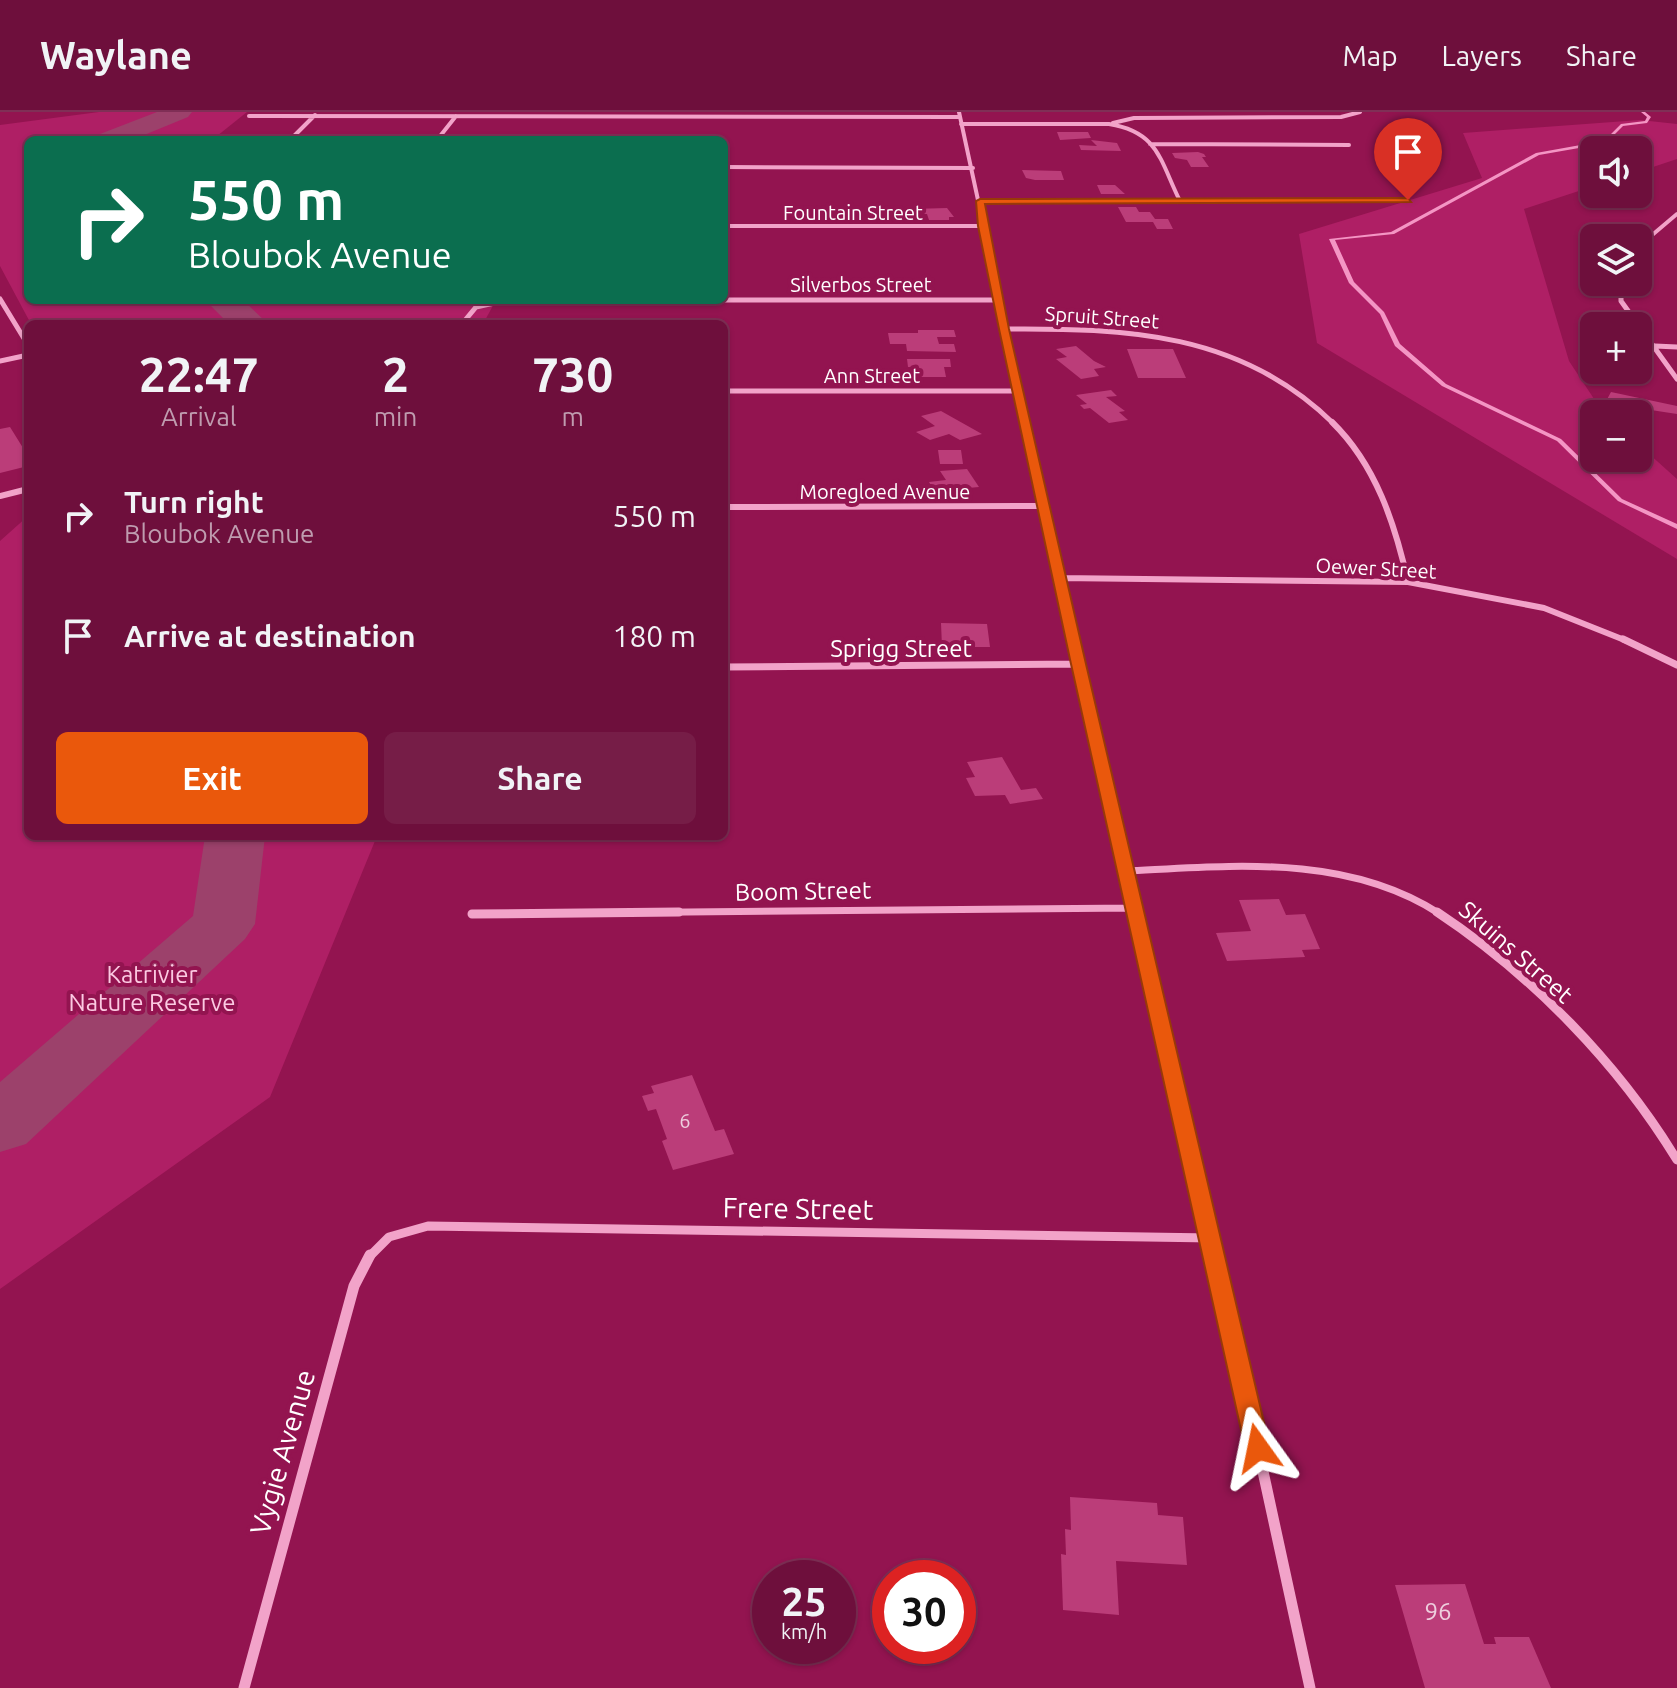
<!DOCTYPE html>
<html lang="en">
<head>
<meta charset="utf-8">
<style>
  body { margin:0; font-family:Ubuntu,sans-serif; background:#761d47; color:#f1f3f6; height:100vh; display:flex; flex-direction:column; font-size:30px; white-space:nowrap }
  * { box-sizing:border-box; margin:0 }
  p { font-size:26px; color:#bf9caf }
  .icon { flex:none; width:44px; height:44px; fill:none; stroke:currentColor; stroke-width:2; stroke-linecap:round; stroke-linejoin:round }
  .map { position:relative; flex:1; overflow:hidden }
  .sheet { position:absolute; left:24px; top:208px; width:704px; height:520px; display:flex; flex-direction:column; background:#6e0f3c; border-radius:12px; box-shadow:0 2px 6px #0004,0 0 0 2px #802f56 }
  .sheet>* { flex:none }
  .banner { position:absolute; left:24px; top:24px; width:704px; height:168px; border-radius:12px; box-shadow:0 2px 6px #0004,0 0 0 2px #802f56; background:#0b6e4f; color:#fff; overflow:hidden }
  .fabs { position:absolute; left:1580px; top:24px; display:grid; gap:16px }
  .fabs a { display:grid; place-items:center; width:72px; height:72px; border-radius:12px; background:#6e0f3c; box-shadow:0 2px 6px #0004,0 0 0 2px #802f56; font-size:40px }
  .speed { position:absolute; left:752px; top:1448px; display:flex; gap:16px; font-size:40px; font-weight:700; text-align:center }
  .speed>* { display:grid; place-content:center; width:104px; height:104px; border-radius:50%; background:#6e0f3c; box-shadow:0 2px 6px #0004,0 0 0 2px #802f56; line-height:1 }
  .speed small { font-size:20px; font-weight:400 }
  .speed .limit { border:12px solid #d22; background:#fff; color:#111 }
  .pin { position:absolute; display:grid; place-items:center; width:68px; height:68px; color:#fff; margin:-82px -34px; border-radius:50% 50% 50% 0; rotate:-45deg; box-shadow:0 0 8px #0007 }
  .pin .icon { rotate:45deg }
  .me { position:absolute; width:88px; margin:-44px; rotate:348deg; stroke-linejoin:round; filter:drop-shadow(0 0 6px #0008) }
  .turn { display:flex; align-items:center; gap:28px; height:168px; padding:0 32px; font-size:36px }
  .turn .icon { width:104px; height:104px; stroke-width:2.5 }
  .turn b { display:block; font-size:56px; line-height:68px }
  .eta { display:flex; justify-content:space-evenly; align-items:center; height:136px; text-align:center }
  .eta b { font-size:48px; font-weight:700; line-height:56px }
  .cta { display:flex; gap:16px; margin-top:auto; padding:16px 32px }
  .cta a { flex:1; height:92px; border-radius:12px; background:#ea580c; color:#fff; font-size:32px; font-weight:700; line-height:92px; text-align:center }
  .cta a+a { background:#761d47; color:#f1f3f6 }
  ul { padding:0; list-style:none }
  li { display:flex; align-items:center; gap:24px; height:120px; padding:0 32px }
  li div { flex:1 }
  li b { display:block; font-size:30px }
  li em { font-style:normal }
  header { display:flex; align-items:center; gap:48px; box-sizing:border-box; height:112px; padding:0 40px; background:#6e0f3c; border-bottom:2px solid #802f56 }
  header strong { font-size:38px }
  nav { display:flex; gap:44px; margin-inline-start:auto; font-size:28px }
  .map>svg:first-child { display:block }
  .green { fill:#af1f65 }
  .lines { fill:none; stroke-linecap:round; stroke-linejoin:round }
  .stream { fill:#f495c4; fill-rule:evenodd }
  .river { fill:#9c416b; fill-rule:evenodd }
  .building { fill:#bb3d79 }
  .street-far5 { stroke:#f2a3c9; stroke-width:4 }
  .street-far4 { stroke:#f2a3c9; stroke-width:5 }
  .street-far3 { stroke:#f2a3c9; stroke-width:6 }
  .street-far2 { stroke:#f2a3c9; stroke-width:7 }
  .street-far1 { stroke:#f2a3c9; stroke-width:9 }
  .street { stroke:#f2a3c9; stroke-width:11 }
  .route { fill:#ea580c; stroke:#983908; stroke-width:2 }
  .labels { text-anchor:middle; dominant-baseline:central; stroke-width:8; stroke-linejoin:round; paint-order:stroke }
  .far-street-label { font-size:20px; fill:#fff; stroke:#931450 }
  .number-label { font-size:20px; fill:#eecede }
  .street-label { font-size:24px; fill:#fff; stroke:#931450 }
  .park-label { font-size:24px; fill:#fccae2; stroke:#931450 }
  .near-number-label { font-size:24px; fill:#eecede }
  .near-street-label { font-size:28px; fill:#fff; stroke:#931450 }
</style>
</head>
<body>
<header>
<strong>Waylane</strong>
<nav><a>Map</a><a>Layers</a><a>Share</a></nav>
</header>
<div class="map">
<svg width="1677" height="1576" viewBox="0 0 1677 1576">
  <rect width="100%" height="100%" fill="#931450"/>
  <path class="green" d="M99,0h148l-35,28h-184v160h468l-13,24h-452l-31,-58v-141z
    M1640,8l37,4v35l-39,13v-22h-44v36l-70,23 45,152 35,53h-10v44h44v-14l39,35v80l-360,-216 -18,-109 183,-56 -19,-45z
    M28,404v320h349l-107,261 -270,192v-748z"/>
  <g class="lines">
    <path class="stream" d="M1641,0h4l6,5 -4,6 -24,3 -8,8 4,7 -80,14 -145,79 -59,6 19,42 30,30 16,32 46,40 115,55 61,60 55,25v5l-59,-28 -61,-60 -115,-55 -47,-40 -15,-32 -31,-31 -20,-44 62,-7 145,-79 78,-14 -3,-5 10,-10 24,-3 2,-4z"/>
    <path class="river" d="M157,0h35l-4,5 -56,23h-36l4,-6z
      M205,188h38l25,24h-39z
      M205,724h60l-10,88 -10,15 -219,205 -26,8v-70l193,-166z"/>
  </g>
  <path class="building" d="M1057,20h31l3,6 -31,2z
    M1091,28l26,3 4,8 -40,-1 -2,-5 18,1z
    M1198,40l6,2 2,3h-4l7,10h-18l-4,-7 -12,-2 -3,-5z
    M1022,58l39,1 3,9h-29l-9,-2z
    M1097,73h18l10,9h-24z
    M1118,95h18l3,5h11l5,7h13l5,10h-16l-4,-7h-27z
    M947,96l7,9h-5v3h-20l-2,-6h-13l-1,-5z
    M918,218h36l2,7h-19l2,7h15l2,8 -49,-1 -1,-7h-16l-2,-11h30z
    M1076,234l18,15 12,6 -12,2 5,7 -18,3 -25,-20 11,-2 -11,-8z
    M1127,237h46l13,29h-48z
    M907,247h43l1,8h-7l2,10h-31l-1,-10h-6z
    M1111,278l6,6 -11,1 19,14 -6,1 9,8 -19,3 -19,-15 -6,1 -4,-4 7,-1 -11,-9z
    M1611,280l66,14v8l-72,-11z
    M941,299l41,23 -22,6 -11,-6 -19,6 -14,-8 19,-6 -14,-10z
    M10,315l18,29v10l-28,7v-44z
    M938,338h23l2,14h-23z
    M967,357l12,18 -45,4 -5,-9 17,-2 -6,-9z
    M941,511l46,1 3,23h-48z
    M1002,645l19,33 15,-2 7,11 -33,5 -5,-9 -30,1 -9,-18 9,-1 -8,-15z
    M1279,787l7,16 19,-1 15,35 -18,1 3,7 -78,4 -11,-28 35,-2 -12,-31z
    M692,963l23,56 9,-2 10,25 -61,16 -11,-29 5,-2 -11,-30 -8,2 -6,-15 12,-3 -3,-7z
    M1070,1385l87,6 1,12 25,2 4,48 -71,-4 3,54 -56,-5 -2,-56 5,1 -1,-26 6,1z
    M1465,1472l19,60h12l-2,-7h35l22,51h-126l-30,-103z"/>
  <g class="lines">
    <path class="street-far5" d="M959,0l30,139
      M249,4l710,1
      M1113,11l21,-5 207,-1 19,-5
      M961,12h148c50,8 51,37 71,77
      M290,28l25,-25
      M437,28l19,-24
      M1150,32l199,1
      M724,55l249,1
      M980,89l428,-1
      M724,114h258
      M1638,135l39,-33"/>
    <path class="street-far4" d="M989,137l36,175
      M1621,170v19l56,78
      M0,187l28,46
      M724,188h275
      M462,212l14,-17 32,-7
      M1004,217c122,-1 237,3 330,95
      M1655,234l22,1
      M0,249l28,-6
      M724,279h295"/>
    <path class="street-far3" d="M1024,310l49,219
      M1332,310c44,43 63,102 76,160
      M0,384l28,-7
      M724,395l321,-1
      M1059,466l349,4 136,26 83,33"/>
    <path class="street-far2" d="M1072,527l64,275
      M1623,527l54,26
      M724,555l354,-3
      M1125,759c106,-5 221,-18 315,43
      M472,802l662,-6"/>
    <path class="street-far1" d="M1136,800l80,345
      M1437,800c95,63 181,151 240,248
      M472,802l207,-2
      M369,1145l20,-20 39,-11 784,12"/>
    <path class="street" d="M1216,1143l94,433
      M244,1576l110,-402 16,-31"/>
  </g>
  <path class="route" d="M1408,86l3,4 -426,2 24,125 77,335 184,784 -3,9 -9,3 -9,-3 -4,-9 -174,-784 -72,-335 -21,-103 -2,-25 4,-2z"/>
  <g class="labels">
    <g class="far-street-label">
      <text x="853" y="100">Fountain Street</text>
      <text x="861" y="172">Silverbos Street</text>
      <text transform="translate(1102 205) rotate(4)">Spruit Street</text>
      <text x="872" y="263">Ann Street</text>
      <text x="885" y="379">Moregloed Avenue</text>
      <text transform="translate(1376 456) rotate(3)">Oewer Street</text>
    </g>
    <g class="number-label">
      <text x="685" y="1008">6</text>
    </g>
    <g class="street-label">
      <text x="901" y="536">Sprigg Street</text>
      <text transform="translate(803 779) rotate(-1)">Boom Street</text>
      <text transform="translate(1516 840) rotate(41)">Skuins Street</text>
    </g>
    <g class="park-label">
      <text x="152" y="862">Katrivier<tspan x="152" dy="28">Nature Reserve</tspan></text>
    </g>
    <g class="near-number-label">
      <text x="1438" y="1499">96</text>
    </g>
    <g class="near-street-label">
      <text transform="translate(798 1096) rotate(1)">Frere Street</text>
      <text transform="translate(282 1340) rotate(-74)">Vygie Avenue</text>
    </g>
  </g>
</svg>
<div class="fabs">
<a><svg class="icon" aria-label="sound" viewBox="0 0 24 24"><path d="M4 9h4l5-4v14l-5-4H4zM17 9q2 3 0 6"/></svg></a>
<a><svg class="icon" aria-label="layers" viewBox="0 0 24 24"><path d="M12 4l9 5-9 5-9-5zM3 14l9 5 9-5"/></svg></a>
<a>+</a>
<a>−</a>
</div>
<div class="speed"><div>25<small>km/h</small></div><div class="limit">30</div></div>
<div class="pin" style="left:1408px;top:88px;background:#d93025"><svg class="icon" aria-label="arrive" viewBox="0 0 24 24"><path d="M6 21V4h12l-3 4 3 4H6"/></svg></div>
<svg class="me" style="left:1258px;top:1336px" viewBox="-20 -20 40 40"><path d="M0-17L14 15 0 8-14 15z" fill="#ea580c" stroke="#fff" stroke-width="4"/></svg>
<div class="banner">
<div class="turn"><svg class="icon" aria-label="right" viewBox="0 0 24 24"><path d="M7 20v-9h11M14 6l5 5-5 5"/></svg><div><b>550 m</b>Bloubok Avenue</div></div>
</div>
<section class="sheet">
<div class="eta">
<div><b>22:47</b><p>Arrival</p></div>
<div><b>2</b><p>min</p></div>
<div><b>730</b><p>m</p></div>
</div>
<ul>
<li><svg class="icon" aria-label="right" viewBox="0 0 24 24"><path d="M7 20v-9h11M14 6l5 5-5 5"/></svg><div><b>Turn right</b><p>Bloubok Avenue</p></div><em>550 m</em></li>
<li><svg class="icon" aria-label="arrive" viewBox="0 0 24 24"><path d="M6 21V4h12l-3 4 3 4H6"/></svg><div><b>Arrive at destination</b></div><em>180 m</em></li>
</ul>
<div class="cta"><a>Exit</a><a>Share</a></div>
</section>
</div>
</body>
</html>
